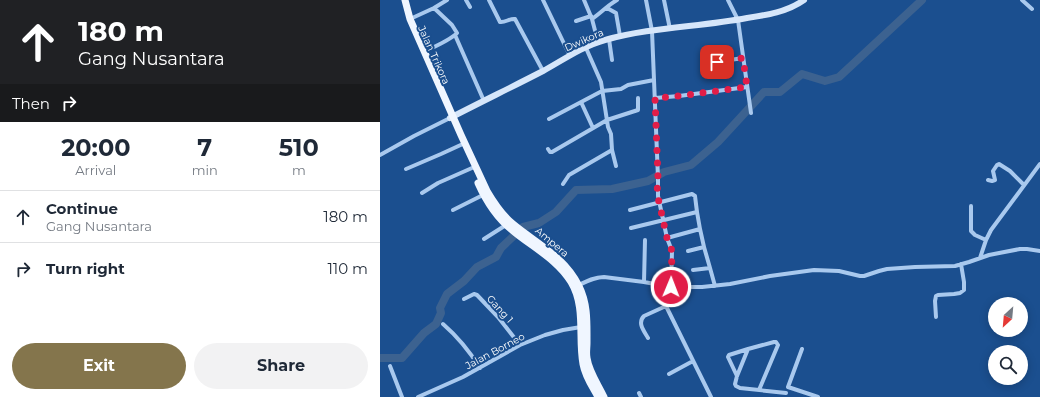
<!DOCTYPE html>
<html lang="en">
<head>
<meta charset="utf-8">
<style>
  body { margin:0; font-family:Montserrat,sans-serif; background:#f2f2f3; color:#1f2937; height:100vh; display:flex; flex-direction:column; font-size:15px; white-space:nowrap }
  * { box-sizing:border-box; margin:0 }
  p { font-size:13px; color:#747a83 }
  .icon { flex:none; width:22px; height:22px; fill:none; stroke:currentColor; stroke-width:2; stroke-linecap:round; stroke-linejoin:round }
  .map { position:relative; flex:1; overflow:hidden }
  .details { display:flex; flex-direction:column; background:#fff; width:380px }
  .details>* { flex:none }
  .top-card { background:#202124; color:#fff; overflow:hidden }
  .needle { width:26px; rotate:206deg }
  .fabs { position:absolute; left:608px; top:297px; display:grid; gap:8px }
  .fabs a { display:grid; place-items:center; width:40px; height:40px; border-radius:50%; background:#fff; box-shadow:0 2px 10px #0003; font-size:20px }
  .pin { position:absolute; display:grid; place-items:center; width:34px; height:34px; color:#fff; margin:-17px; border-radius:8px; box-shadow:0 2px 6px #0006 }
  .me { position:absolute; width:44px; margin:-22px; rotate:1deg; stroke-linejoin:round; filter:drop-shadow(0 0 3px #0008) }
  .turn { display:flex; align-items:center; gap:14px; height:84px; padding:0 12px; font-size:18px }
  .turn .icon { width:52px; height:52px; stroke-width:2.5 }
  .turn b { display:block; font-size:28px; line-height:34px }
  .then { display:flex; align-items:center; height:38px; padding:0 12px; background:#0003; gap:8px; font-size:15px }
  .eta { display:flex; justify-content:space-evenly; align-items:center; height:68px; text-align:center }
  .eta b { font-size:24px; font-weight:700; line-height:28px }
  .primary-button { display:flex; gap:8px; margin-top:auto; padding:8px 12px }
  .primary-button a { flex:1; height:46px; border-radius:24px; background:#84754c; color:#fff; font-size:16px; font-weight:700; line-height:46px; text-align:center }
  .primary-button a+a { background:#f2f2f3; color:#1f2937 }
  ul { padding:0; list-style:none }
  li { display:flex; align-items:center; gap:12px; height:52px; padding:0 12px; border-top:1px solid #e0e1e3 }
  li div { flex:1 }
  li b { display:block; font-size:15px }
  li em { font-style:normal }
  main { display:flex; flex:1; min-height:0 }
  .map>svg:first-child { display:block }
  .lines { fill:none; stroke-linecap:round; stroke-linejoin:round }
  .river { stroke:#3c6290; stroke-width:8 }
  .street { stroke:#a9c9ee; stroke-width:4 }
  .secondary { stroke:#d6e6fa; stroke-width:6 }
  .primary { stroke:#f0f6ff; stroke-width:7 }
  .route { stroke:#e11d48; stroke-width:7; stroke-dasharray:0 12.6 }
  .labels { text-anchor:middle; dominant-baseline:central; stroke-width:4; stroke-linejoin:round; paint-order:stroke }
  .street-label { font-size:10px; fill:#fff; stroke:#1b4f8f }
</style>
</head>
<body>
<main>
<section class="details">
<div class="top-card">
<div class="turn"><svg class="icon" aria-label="ahead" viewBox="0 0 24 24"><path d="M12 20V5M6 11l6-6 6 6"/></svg><div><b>180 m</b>Gang Nusantara</div></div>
<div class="then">Then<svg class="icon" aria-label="right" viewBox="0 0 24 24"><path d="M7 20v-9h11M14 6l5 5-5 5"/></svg></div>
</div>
<div class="eta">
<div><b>20:00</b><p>Arrival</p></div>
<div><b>7</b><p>min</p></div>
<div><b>510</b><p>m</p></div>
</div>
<ul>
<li><svg class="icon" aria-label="ahead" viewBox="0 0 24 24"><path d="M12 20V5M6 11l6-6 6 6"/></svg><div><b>Continue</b><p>Gang Nusantara</p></div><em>180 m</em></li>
<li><svg class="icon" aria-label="right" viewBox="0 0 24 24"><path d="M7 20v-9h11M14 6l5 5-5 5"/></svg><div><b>Turn right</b></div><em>110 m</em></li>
</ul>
<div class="primary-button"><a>Exit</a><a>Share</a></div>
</section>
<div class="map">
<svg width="660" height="397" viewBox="0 0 660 397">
  <rect width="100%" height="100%" fill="#1b4f8f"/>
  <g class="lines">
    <path class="river" d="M0,358h22l22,-25 12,-9 5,-11 -1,-5 7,-14 17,-13 13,-14 19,-10 5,-9 22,-21 16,-4 17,-11 20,-22 36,-1 36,-8 16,-9 27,-7 27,-23 46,-50h16l22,-18 23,7 14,-4 83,-77"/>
    <path class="street" d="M86,0l4,7
      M109,0l11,22c5,1 10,-4 15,-3l28,52
      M163,0l27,56
      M204,0l8,19 6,23
      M266,0l6,31 6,147v18l9,42 5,13 -1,36
      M284,0l6,29
      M348,0l10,20 13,93
      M642,0l10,9
      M227,8l9,5 4,23
      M30,19l24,-11 13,-8
      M212,19c9,-6 16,-14 25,-19
      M196,21l15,-5
      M75,35l29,66
      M229,39l3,21
      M206,48l15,34 7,45 3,7 1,16 4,16
      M44,52c9,-5 27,-12 33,-19l-5,-8 -18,-17
      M324,64l39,-6
      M275,98l24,-2 68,-9
      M201,102l12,26
      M169,119l53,-28 19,-2 7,-4 26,-5
      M168,149l2,3h2l55,-32 31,-10v-12
      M0,155l34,-19 36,-18
      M26,169l35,-15 24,-11
      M608,180l4,1 3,-1 -2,-9 4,-6 2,-1 11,7 14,14
      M183,184l6,-9 43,-25
      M42,193l16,-10 34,-15
      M591,206v25l4,4 11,5
      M73,210l30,-15
      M250,210l62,-16 3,2 2,16 -66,16
      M287,238l33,-9 -3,-17
      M104,239l22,-14
      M324,247l6,21 5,18
      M308,251l16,-4 -4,-18
      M600,258l6,-18 5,-10 49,-66
      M313,270l17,-2
      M264,282l1,-42
      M199,285c8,-4 16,-8 25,-8l40,5 27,5h31l28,-3 40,-8 44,-6 25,1 21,5h4l15,-5 8,-2 28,-2 40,-1 14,-4 20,-7 31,-6h7l13,2
      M278,285l8,21 45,91
      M84,299l10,-5 3,1 21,22 22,28
      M556,317l-1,-16 1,-5 2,-1 16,-1 6,-1 4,-3v-8l-3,-18
      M63,324c15,13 27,28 37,44
      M268,338c-4,-7 -11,-15 -4,-22l22,-10
      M422,349l-14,38 30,10
      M10,366l12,31
      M289,374l24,-13
      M357,376l-9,-19 1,-2 19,-6
      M379,390l19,-45 -2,-3h-2l-26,7 -11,27 -2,8 1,2 4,2 46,5
      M259,393l2,4
      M38,397l45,-20 57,-32 25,-10 18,-5 18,-3"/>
    <path class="secondary" d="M70,118c31,-16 62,-31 93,-47 20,-11 40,-25 62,-31 46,-13 95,-13 142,-22 20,-3 40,-6 57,-18"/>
    <path class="primary" d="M25,0l5,19 51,116 26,56c7,12 15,24 26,33 24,20 51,32 66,62 9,18 8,37 8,57 0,5 -1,10 0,15 2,14 11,26 17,39
      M98,183c8,18 19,35 34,47 20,17 45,29 59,52 15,25 7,55 12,82 2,12 9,22 15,33"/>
  </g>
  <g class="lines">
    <path class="route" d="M291,287l1,-36 -5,-13 -10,-45 1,-15 -3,-80 24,-2 68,-9 -4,-29 -26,4"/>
  </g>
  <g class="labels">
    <g class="street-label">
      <text transform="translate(204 40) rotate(-24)">Dwikora</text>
      <text transform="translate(54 55) rotate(66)">Jalan Trikora</text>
      <text transform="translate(172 242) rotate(40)">Ampera</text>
      <text transform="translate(120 309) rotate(48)">Gang 1</text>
      <text transform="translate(115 351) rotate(-28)">Jalan Borneo</text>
    </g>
  </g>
</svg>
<div class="fabs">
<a><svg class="needle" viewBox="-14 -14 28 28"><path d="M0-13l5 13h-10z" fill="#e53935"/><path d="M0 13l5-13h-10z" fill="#747a83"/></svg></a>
<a><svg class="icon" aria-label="search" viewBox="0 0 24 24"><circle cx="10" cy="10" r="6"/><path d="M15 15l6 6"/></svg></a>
</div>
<div class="pin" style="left:337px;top:62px;background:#d93025"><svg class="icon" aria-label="arrive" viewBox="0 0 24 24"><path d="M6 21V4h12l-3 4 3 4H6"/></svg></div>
<svg class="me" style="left:291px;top:287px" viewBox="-20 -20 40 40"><circle r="17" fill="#e11d48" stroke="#fff" stroke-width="3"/><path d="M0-11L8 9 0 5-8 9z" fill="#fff"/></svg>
</div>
</main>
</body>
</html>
